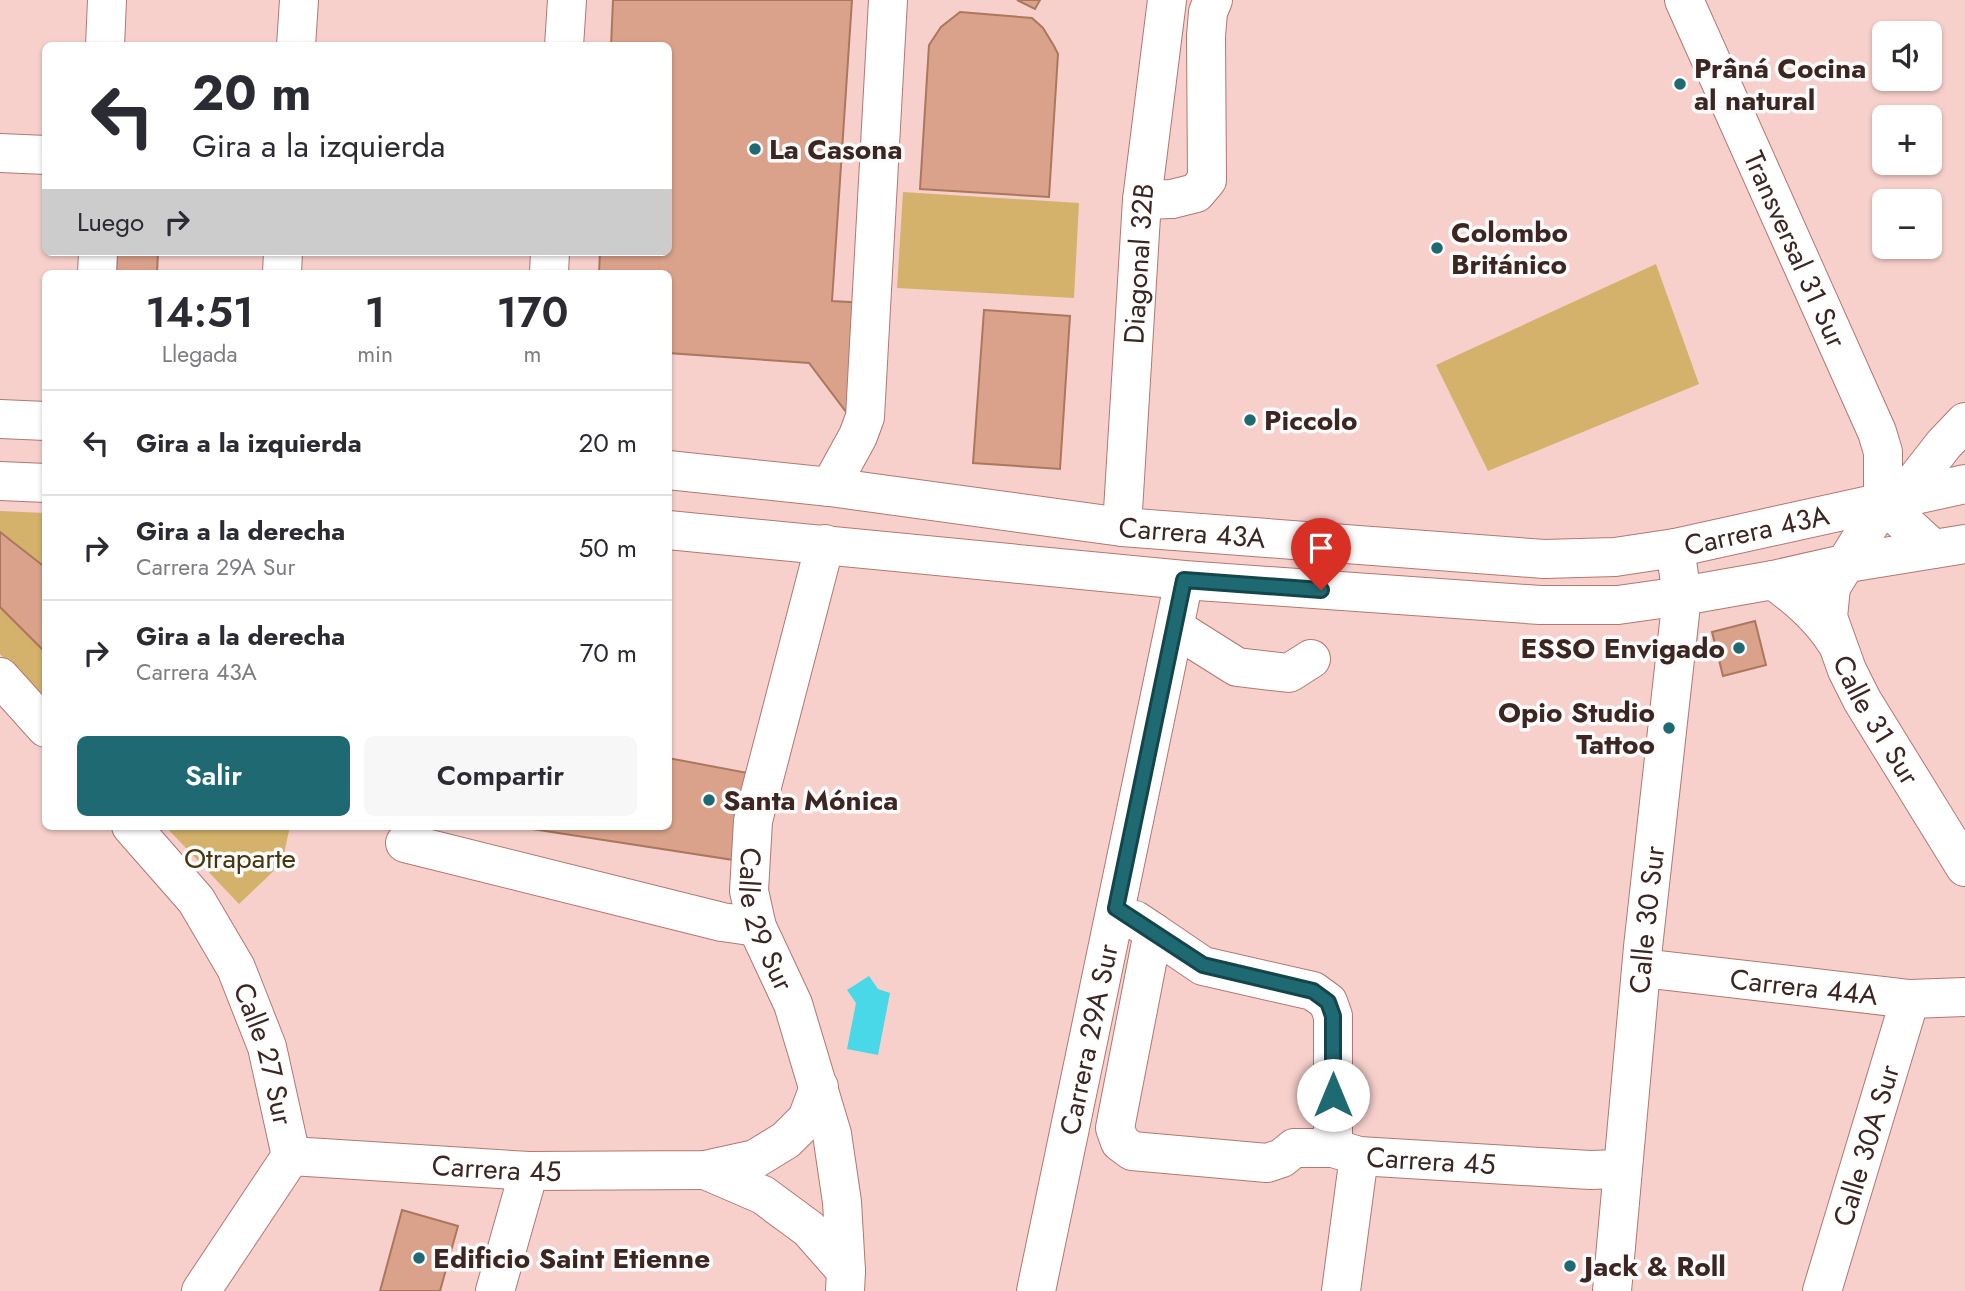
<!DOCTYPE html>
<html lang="es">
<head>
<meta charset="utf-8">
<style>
  body { margin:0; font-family:Jost,sans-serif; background:#f7f7f7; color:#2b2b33; height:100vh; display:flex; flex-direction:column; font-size:26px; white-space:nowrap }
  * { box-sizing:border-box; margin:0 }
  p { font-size:23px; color:#7c7c81 }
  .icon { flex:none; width:38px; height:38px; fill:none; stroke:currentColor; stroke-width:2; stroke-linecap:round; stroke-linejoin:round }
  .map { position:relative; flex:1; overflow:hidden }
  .drawer { position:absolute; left:42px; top:270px; width:630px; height:560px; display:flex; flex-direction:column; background:#fff; border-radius:10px; box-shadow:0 2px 5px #0004 }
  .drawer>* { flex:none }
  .top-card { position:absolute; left:42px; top:42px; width:630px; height:214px; border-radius:10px; box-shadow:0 2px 5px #0004; background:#fff; color:#2b2b33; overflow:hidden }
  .controls { position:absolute; left:1872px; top:21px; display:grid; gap:14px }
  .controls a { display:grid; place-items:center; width:70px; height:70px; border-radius:10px; background:#fff; box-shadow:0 2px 5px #0004; font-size:35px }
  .pin { position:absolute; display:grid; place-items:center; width:60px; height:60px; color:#fff; margin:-72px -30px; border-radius:50% 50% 50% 0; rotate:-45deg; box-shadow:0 0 7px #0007 }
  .pin .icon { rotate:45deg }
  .me { position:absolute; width:77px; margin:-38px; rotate:0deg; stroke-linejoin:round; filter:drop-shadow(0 0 5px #0008) }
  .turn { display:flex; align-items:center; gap:24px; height:147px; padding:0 35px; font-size:32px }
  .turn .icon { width:91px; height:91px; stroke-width:2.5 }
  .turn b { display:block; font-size:49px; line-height:60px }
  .then { display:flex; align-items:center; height:66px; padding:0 35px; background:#0003; gap:14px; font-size:26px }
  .eta { display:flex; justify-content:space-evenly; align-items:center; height:119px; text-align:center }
  .eta b { font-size:42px; font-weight:600; line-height:49px }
  .button { display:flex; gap:14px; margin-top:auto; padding:14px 35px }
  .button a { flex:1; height:80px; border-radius:10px; background:#1f6a72; color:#fff; font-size:28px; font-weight:600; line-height:80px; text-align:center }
  .button a+a { background:#f7f7f7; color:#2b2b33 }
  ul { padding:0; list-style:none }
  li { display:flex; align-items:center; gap:21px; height:105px; padding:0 35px; border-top:2px solid #e1e1e2 }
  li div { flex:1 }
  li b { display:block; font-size:26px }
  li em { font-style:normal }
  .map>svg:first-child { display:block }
  .green { fill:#d4b26b }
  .water { fill:#48d8e7 }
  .building { fill:#daa28a; stroke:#ab775f; stroke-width:2 }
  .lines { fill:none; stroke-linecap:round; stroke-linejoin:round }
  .minor-casing { stroke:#b27772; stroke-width:40 }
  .major-casing { stroke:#b27772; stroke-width:40 }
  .minor { stroke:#fff; stroke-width:38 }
  .major { stroke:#fff; stroke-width:38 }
  .route-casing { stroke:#14454a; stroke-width:18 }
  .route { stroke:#1f6a72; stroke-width:12 }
  .poi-dot { fill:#1f6a72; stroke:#fbfbfb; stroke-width:2.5 }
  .labels { text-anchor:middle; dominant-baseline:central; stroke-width:7; stroke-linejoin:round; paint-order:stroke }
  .poi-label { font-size:28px; font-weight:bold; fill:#3d2522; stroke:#fbfbfb; text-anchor:start }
  .street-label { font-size:28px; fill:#3d2522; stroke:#fbfbfb }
  .park-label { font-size:28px; fill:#46350d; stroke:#fbfbfb }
</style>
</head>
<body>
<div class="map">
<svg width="1965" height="1291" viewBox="0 0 1965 1291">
  <rect width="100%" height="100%" fill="#f7d0cc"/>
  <path class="green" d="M903,192l176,11 -5,95 -177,-10z
    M1656,264l43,120 -211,87 -52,-106z
    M0,511l45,2v188l-45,-47z
    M165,826h125l-8,37 -43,41z"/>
  <path class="water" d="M869,976l9,13 12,4 -12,62 -31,-6 9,-46 -9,-13z"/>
  <path class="building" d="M613,0h239l-20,301 35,2 -11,122 -47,-62 -141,-10v-80h-69l1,-21h68v-206h-57z
    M1017,0h23l-5,9z
    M960,12l72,6 11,10 11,18 4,8 -9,143 -129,-8 9,-144 12,-18z
    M117,252h41l-1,21h-41z
    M984,310l86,6 -10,153 -87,-6z
    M0,532l46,36v85l-46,-46z
    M1755,621l11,44 -43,11 -11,-44z
    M668,758l85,16 -13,87 -227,-35h155z
    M402,1210l56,16 -18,65h-60z"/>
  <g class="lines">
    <g class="minor-casing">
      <g id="minor">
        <path id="s1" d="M1684,0l193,432 6,20v51l-52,84 -3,30 19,53 15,30 103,167"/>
        <path d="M105,46l2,-46"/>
        <path d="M296,46l3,-46"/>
        <path d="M564,46l3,-46"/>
        <path d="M0,153l46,2"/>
        <path d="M1142,200l30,-1 24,-6 11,-13 -1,-144 2,-24 5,-12"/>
        <path d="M97,273l1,-21"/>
        <path d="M282,273l1,-21"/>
        <path d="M549,273l1,-21"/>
        <path d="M830,487l28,-51 7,-19 23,-417"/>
        <path d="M1901,499l43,-55 21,-22"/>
        <path d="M1883,503l50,46"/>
        <path id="s2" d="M1122,527l20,-327 25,-200"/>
        <path id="s3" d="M825,544l-72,277 -4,70 8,36 36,77 39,130 10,68 4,69 -1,20"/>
        <path d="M1175,628l62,39 52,6 22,-14"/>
        <path d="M0,677l46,51"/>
        <path id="s4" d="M131,826l65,74 40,68 31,79 24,109 -90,135"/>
        <path d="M405,843l317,79 35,5"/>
        <path d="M1135,920l18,12 -38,196 5,14 12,9 135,12 15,-5 12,-10h39"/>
        <path id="s5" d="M1153,932l50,34 110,25 15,11 5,14v132l26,8 231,14 31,-1"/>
        <path id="s6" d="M1642,968l268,31 55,-2"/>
        <path id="s7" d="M291,1156l238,15 176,-1 50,-11 31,-19 21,-21 12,-32"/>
        <path d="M705,1170l58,25 46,34 37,42"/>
        <path d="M495,1291l34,-120"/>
        <path id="s8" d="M1036,1291l148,-711"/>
        <path d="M1341,1291l18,-135"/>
        <path id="s9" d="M1612,1291l31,-344 39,-351 -7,-48"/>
        <path id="s10" d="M1822,1291l88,-292"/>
      </g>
    </g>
    <g class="major-casing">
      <g id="major">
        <path d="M0,419l46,2"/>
        <path id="s11" d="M668,470l162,17 292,40 422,32 71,-2 60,-9 290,-64"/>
        <path d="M0,481l46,2"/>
        <path d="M668,530l516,50 356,25h78l64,-9 91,-16 75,-17 117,-19"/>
        <path d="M1773,580c25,18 46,36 63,62"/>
      </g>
    </g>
    <use href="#minor" class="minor"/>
    <use href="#major" class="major"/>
  </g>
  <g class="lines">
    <g class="route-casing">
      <path id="route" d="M1321,590l-137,-10 -68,328 87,57 110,26 15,11 5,14v79"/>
    </g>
    <use href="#route" class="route"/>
  </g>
  <g class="poi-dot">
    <circle cx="1680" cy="84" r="7"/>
    <circle cx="755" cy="149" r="7"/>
    <circle cx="1437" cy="248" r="7"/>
    <circle cx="1250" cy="420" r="7"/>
    <circle cx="1739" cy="648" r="7"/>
    <circle cx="1669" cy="728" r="7"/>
    <circle cx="709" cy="800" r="7"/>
    <circle cx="419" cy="1258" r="7"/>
    <circle cx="1570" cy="1266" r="7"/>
  </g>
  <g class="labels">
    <g class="poi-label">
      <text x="1694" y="68">Prâná Cocina<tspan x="1694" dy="32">al natural</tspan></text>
      <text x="769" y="149">La Casona</text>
      <text x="1451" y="232">Colombo<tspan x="1451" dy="32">Británico</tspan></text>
      <text x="1264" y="420">Piccolo</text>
      <text x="1725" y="648" text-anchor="end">ESSO Envigado</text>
      <text x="1655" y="712" text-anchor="end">Opio Studio<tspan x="1655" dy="32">Tattoo</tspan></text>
      <text x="723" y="800">Santa Mónica</text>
      <text x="433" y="1258">Edificio Saint Etienne</text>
      <text x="1584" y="1266">Jack &amp; Roll</text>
    </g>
    <g class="street-label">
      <text stroke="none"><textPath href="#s1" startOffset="273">Transversal 31 Sur</textPath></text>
      <text stroke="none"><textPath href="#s2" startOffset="264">Diagonal 32B</textPath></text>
      <text stroke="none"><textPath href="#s11" startOffset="1096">Carrera 43A</textPath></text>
      <text stroke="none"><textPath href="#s11" startOffset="528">Carrera 43A</textPath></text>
      <text stroke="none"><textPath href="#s1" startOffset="788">Calle 31 Sur</textPath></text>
      <text stroke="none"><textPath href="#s3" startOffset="387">Calle 29 Sur</textPath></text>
      <text stroke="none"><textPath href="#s9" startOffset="373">Calle 30 Sur</textPath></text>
      <text stroke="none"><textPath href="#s6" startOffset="163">Carrera 44A</textPath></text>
      <text stroke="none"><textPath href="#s8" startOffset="257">Carrera 29A Sur</textPath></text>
      <text stroke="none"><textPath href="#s4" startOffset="268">Calle 27 Sur</textPath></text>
      <text stroke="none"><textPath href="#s10" startOffset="152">Calle 30A Sur</textPath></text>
      <text stroke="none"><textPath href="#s5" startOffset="438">Carrera 45</textPath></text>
      <text stroke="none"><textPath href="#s7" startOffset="206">Carrera 45</textPath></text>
    </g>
    <g class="park-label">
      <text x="240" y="858">Otraparte</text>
    </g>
  </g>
</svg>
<div class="controls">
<a><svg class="icon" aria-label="sound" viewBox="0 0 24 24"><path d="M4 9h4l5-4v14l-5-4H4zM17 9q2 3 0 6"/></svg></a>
<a>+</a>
<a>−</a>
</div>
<div class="pin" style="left:1321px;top:590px;background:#d93025"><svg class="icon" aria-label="arrive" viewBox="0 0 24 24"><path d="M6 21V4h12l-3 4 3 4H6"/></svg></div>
<svg class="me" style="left:1333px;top:1095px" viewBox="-20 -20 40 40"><circle r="19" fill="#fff"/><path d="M0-13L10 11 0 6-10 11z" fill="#1f6a72"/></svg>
<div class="top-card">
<div class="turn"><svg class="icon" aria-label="left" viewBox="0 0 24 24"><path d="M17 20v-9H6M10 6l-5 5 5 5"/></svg><div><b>20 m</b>Gira a la izquierda</div></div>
<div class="then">Luego<svg class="icon" aria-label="right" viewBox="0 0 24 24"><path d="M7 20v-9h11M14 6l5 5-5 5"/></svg></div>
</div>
<section class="drawer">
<div class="eta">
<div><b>14:51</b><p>Llegada</p></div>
<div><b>1</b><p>min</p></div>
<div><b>170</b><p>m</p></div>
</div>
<ul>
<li><svg class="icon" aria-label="left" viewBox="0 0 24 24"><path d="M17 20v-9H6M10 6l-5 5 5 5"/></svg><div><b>Gira a la izquierda</b></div><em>20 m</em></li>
<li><svg class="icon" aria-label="right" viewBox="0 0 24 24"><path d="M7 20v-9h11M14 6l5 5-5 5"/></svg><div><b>Gira a la derecha</b><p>Carrera 29A Sur</p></div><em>50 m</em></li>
<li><svg class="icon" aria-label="right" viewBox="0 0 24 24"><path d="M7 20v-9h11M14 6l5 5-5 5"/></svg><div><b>Gira a la derecha</b><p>Carrera 43A</p></div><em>70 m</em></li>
</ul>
<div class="button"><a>Salir</a><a>Compartir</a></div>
</section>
</div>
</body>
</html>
